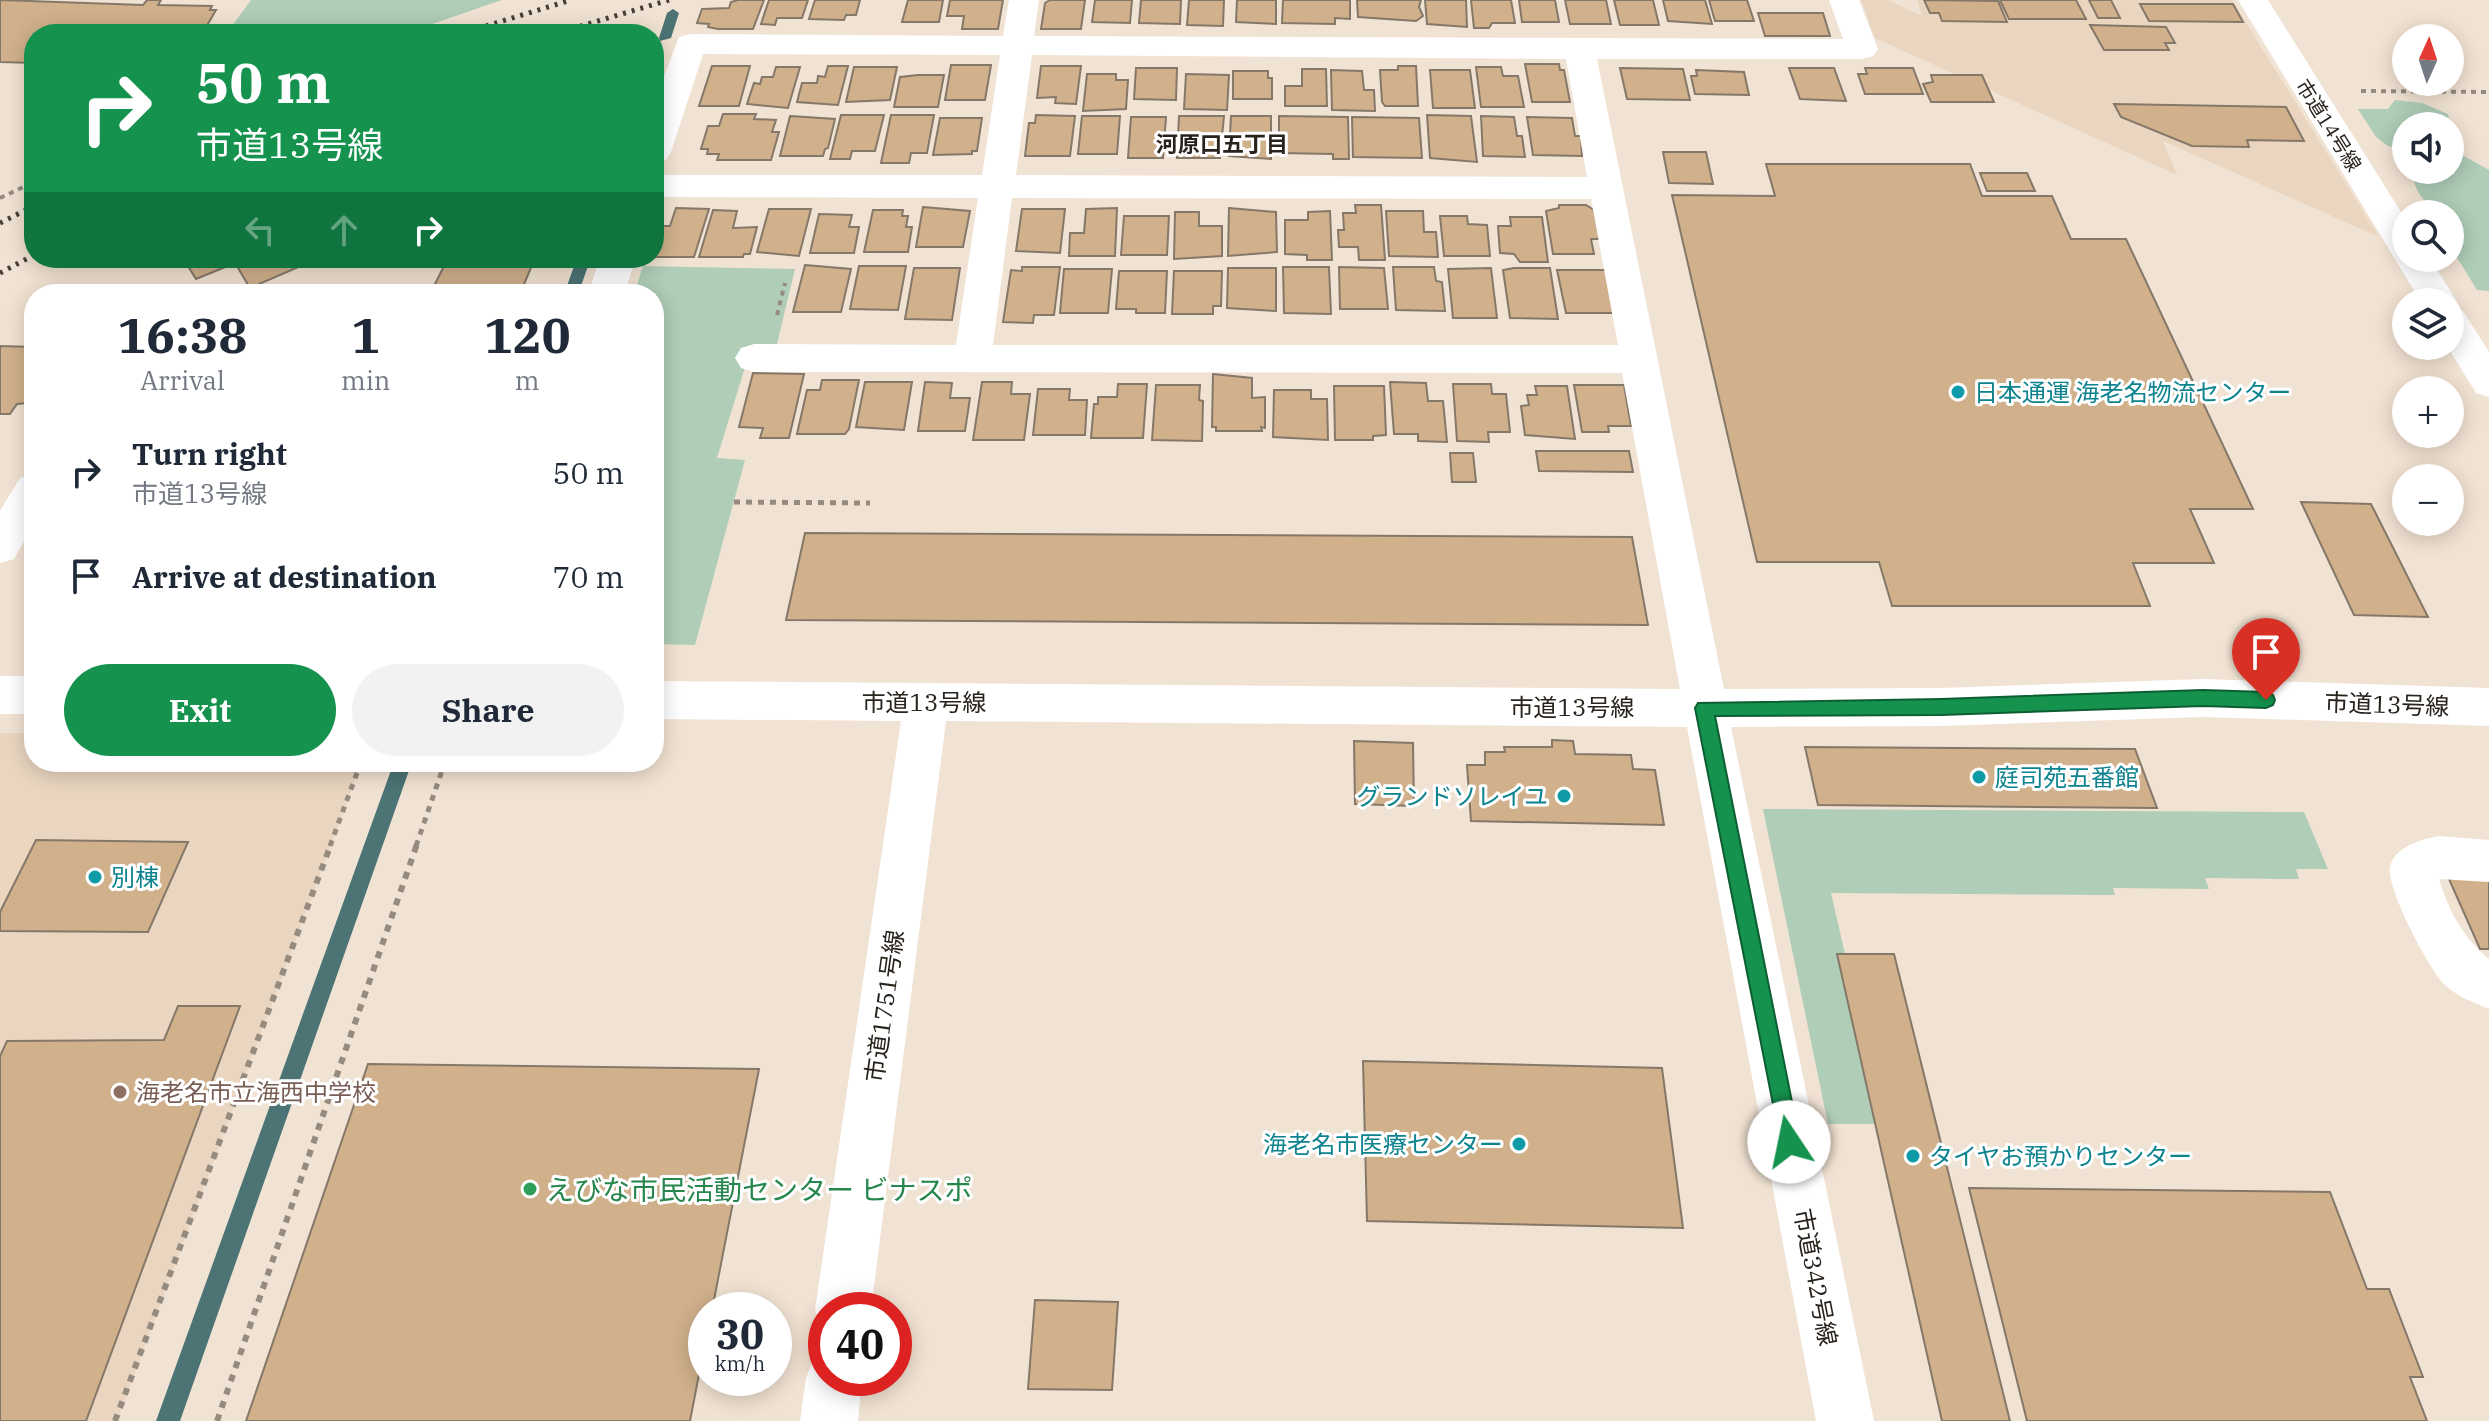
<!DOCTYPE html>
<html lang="en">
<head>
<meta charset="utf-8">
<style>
  body { margin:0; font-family:"IBM Plex Serif","Noto Sans JP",serif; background:#f2f2f3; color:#1f2937; height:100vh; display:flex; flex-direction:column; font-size:30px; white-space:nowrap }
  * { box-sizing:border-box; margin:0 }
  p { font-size:26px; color:#747a83 }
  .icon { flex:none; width:44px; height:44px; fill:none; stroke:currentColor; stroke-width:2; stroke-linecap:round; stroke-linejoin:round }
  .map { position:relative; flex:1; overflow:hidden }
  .sheet { position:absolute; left:24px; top:284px; width:640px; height:488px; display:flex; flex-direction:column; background:#fff; border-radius:32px; box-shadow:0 4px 20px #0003 }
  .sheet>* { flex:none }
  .top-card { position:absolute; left:24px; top:24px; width:640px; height:244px; border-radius:32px; box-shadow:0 4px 20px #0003; background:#14924e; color:#fff; overflow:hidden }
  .needle { width:52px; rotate:3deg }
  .buttons { position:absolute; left:2392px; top:24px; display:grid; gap:16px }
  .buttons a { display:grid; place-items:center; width:72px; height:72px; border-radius:50%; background:#fff; box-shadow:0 4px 20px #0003; font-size:40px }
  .speed { position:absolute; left:688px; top:1292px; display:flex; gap:16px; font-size:40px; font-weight:700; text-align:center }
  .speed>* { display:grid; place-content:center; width:104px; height:104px; border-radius:50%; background:#fff; box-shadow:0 4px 20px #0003; line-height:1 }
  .speed small { font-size:20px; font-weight:400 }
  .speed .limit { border:12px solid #d22; background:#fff; color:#111 }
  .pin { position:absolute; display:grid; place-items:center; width:68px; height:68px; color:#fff; margin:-82px -34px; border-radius:50% 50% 50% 0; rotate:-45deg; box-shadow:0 0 8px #0007 }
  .pin .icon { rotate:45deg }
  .me { position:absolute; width:88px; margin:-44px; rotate:349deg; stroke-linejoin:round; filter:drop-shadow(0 0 6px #0008) }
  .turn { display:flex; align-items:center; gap:28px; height:168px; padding:0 40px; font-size:36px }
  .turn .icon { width:104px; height:104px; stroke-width:2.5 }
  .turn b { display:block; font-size:56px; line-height:68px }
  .lanes { display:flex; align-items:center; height:76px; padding:0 40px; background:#0003; justify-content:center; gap:40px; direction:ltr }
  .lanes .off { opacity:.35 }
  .eta { display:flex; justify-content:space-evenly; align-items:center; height:136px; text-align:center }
  .eta b { font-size:48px; font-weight:700; line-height:56px }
  .primary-button { display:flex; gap:16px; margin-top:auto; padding:16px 40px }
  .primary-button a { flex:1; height:92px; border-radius:48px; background:#14924e; color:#fff; font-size:32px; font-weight:700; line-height:92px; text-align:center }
  .primary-button a+a { background:#f2f2f3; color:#1f2937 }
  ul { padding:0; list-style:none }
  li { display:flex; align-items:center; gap:24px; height:104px; padding:0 40px }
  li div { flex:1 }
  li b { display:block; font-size:30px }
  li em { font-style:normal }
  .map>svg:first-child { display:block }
  .built { fill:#ead6c0 }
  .green { fill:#afcdb7 }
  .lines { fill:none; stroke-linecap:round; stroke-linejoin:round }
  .stream { fill:#4c7475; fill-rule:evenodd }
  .building { fill:#d1b18c; stroke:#857869; stroke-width:2 }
  .path-far2 { stroke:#958b7f; stroke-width:4; stroke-dasharray:5 5; stroke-linecap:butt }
  .path-far1 { stroke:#958b7f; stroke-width:5; stroke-dasharray:6 6; stroke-linecap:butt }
  .path { stroke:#958b7f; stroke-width:6; stroke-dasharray:7 7; stroke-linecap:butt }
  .minor { fill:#fff; fill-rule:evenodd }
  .rail { stroke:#463f37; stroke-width:5; stroke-dasharray:3 6; stroke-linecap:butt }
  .route { fill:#14924e; stroke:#0d5f33; stroke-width:2 }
  .culture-dot { fill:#0f9aa8; stroke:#fff; stroke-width:3 }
  .education-dot { fill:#8d6e63; stroke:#fff; stroke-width:3 }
  .leisure-dot { fill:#2e9e5b; stroke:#fff; stroke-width:3 }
  .labels { text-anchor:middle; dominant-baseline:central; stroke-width:6; stroke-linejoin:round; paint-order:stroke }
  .far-street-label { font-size:20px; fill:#29231d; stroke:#fff }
  .far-neighbourhood-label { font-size:22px; font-weight:bold; fill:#29231d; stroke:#fff }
  .culture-label { font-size:24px; fill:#0d838f; stroke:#fff; text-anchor:start }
  .street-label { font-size:24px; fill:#29231d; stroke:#fff }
  .education-label { font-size:24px; fill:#785e54; stroke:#fff; text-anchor:start }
  .near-leisure-label { font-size:28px; fill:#27864d; stroke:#fff; text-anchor:start }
</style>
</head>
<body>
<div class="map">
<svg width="2489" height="1421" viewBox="0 0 2489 1421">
  <rect width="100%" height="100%" fill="#f1e3d3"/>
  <path class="built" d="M1861,0h27l34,16 -5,-16h315l147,237 -216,-96 14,34 -302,-137z
    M0,733h34v29h328l-245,659h-117z"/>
  <path class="green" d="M251,0h251l-99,34h-177z
    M2395,100l27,3 26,11 2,12h-44v24l-18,-4 -12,-9 -18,-28h30z
    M2450,140l14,16 25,14v121l-12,-1 -27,-44v-32h-16l-16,-22 -9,-22h41z
    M643,266l152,3 -19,79h-25l-34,110 28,2 -50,185 -41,-1v-350h-20z
    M1763,809l541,3 24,57h-32l3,10 -94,-1 4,11 -96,-1 2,7 -284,-2 14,61h-7l37,170h-47z"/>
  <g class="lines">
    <path class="stream" d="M673,9l6,4 -8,25 -11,3 -1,-3 8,-25z
      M577,258h14l-13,36h-14z
      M394,762h18l-232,659h-24z"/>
  </g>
  <path class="building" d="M0,0l143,5 4,-5h14l-3,5 54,1 -2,4h6l-14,24h-168v29l-34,-1z
    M738,0h26l-11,29h-35l-10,-2 1,-3 -12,-1 5,-14 27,-1 2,-6z
    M769,0h39l-6,18h-25l-2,7 -14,-1z
    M815,0h45l-4,15h-10l-2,5 -35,-1z
    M908,0h35l-4,22h-37z
    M950,0h53l-5,29h-36l2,-13h-17z
    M1050,0h35l-4,29h-40l4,-26z
    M1095,0h37l-2,23 -38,-1z
    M1141,0h40l-1,24 -41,-1z
    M1189,0h35l-1,26 -36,-1z
    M1237,0h39v24l-40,-2z
    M1283,0h67v19l-15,-1v6l-53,-1z
    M1357,0h64l-2,7 4,9 -7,5 -58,-4z
    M1425,0h41l1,27 -40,-3z
    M1471,0h40l4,23h-23l-3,5h-15z
    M1519,0h36l4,22h-37z
    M1565,0h41l5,24h-41z
    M1614,0h39l6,25h-39z
    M1663,0h42l7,24 -44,-3z
    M1709,0h38l7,21h-39z
    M1924,0l74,1 9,21 -65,-1 -3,-8h-9z
    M2000,0h76l10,19h-77z
    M2089,0h22l9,18h-22z
    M2140,4h93l10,18 -94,-1z
    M1758,13h65l7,23h-65z
    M2090,25l76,2 9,16h-10l4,7h-65z
    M1525,64h34l1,6h4l6,32h-38z
    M951,65h40l-6,35h-40z
    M712,66h38l-11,40h-40z
    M828,66h20l-10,39 -41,-3 5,-19h15l1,-7 7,1z
    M1041,66h40l-5,38 -21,-1 1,-6 -19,1z
    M1398,66h18l2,40h-33l-3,-4 -2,-32h18z
    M776,67h24l-12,41 -41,-4 7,-21 6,1 2,-7h11z
    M854,67h43l-7,33 -44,2z
    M1476,67h25l2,9h15l6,31h-43z
    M1136,68h41l-1,32 -42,-1z
    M1620,68l63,1 7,31 -63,-1z
    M1789,68h45l12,33 -46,-2z
    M1865,68h48l10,26h-58l-7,-20h9z
    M1302,69h24l1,37h-42v-20h17z
    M1331,70l31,1 2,19h10l1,21 -43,-1z
    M1430,70h40l5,38h-42z
    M1696,70l48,2 5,23 -54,-1 -4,-18h6z
    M1233,71h35v7h4v21h-39z
    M1087,74h29v6h12l-2,29 -43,2z
    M1186,74l43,1 -2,35 -43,-1z
    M918,75h26l-6,32h-44l6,-30z
    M1931,75h51l12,27h-63l-8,-18 10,-2z
    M2114,104l172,3 18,34 -57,-1 2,7 -57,-1 -71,-29z
    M723,114h33l-2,5 22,1 -4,12h7l-8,28h-54l2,-6h-12l1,-5h-7l7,-23h11z
    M841,115h43l-9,36h-23l-2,8h-20z
    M891,115h43l-7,38h-16l-2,10h-28z
    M1036,115l39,1 -5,40h-45l4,-33h6z
    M1427,115l44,1 6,46 -47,-4z
    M790,116l45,3 -7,29 -3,1 -2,7h-43z
    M1082,116h38l-3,38h-39z
    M1179,116h45l-4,42h-43z
    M1231,116h40v43l-42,-3z
    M1279,116l69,1 1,42h-16v-5l-54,-1z
    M1481,116l33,1 3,19h5l3,21 -42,-1z
    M1131,117h35l-3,41h-35z
    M1352,117l67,1 3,40 -69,-1z
    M1527,117l45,1 3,18h6l1,20 -49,-1z
    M940,118h42l-5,33h-5v3l-39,1z
    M1663,152h43l7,32 -44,-1z
    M1766,164h204l12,32h70l19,43h55l127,270h-63l24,54h-81l17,43h-258l-13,-44h-122l-85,-367 103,1z
    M1980,173h47l8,18h-48z
    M1355,205h26l4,55h-26l-1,-13h-19l-1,-17h6l-1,-17h13z
    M1559,205h27l8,5 6,29h-9l3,15h-41l-7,-43 13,-3z
    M923,207l47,4 -7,36h-47z
    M676,208l33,1 -15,48h-40l3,-31h13z
    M1117,208l-2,48h-46l1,-23h14l2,-24z
    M1229,208l47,4 1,40 -49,4z
    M769,209h42l-12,47 -42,-4z
    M1022,209h43l-5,44 -44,-2z
    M713,210l24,1 -4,17 24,-1 -7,27h-6l-1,3h-44z
    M873,210h30l-1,6h6l-2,11h6l-4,25h-44z
    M1330,211l2,49h-25v-5l-22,-1v-34h23v-8z
    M1386,211h37l1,21h12l2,25 -49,-1z
    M1175,212h24v14h23v30l-48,3z
    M819,214l33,1 -3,12h10l-5,26h-44z
    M1124,216h45l-2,39h-46z
    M1440,216h27l1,8 19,1 3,31h-46z
    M1510,217h32l6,45h-28l-6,-8 -14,-1 -2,-27h13z
    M183,258h136l-69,30 -15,-25 -39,16z
    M448,258h87l-15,36h-90z
    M805,265l46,4 -10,43h-48z
    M859,266h47l-8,44 -48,-1z
    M1022,267h38l-6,48h-20l-1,8 -30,-1 8,-52 11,1z
    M1283,267h46l2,47 -47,-1z
    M1339,267l45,1 4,41h-48z
    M1393,267h41l2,14 6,1 3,29 -49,-1z
    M914,268h46l-8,52 -47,-1z
    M1228,268h48v43l-49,-3z
    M1491,268l6,50h-44l-5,-49z
    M1514,268h36l8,51 -48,-1 -7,-48z
    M1064,269h48l-4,44h-48z
    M1557,270h51l8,43h-50z
    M1119,271h48l-2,42h-29v-4h-20z
    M1174,271h48l-1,35h-8v8h-41z
    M0,346l34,1v46l-6,10 -11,1 -7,10h-10z
    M753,373l51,1 -15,64h-29l3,-10 -24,-1z
    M1213,374l39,4v20l13,-1v31l-4,-1 1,4h-46v-4h-4z
    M822,380h37l-10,49 -4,5h-48l10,-44h13z
    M865,382h47l-8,48 -48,-3z
    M925,382l27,1 -2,15h20l-5,33h-47z
    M982,382h30l-1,12h19l-6,46h-51z
    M1390,382l36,1 2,18h15l4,41 -29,-1v-7h-24z
    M1118,384h29l-4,54h-52l3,-34h4v-7h19z
    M1453,384h38l1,10h14l4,38h-22l1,10 -32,-1z
    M1156,385h44l-1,15 4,1 -1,40 -50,-1z
    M1574,385h50l7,41h-23l1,6h-27z
    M1334,386h50l2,49 -13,1v4h-38z
    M1535,386h32l8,53 -50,-4 -4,-29 8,-1 -2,-10h10z
    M1038,389h32l-1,11h18l-2,35h-52z
    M1274,390h37v9h16l1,41 -55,-3z
    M1536,451h93l4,21 -94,-1z
    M1450,453h23l3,29h-24z
    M2301,502l70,2 57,113 -74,-2z
    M805,533l827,4 16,88 -862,-5z
    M1552,740l21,1 2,13 56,1 2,14 22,1 9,55 -193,-4 -4,-56h18v-13h20l-1,-5h48z
    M1354,741l59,2 1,63 -59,-2z
    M1805,747l330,2 22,59 -339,-3z
    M36,840l152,2 -40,90 -148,-1v-19z
    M2489,865v84h-9l-31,-70z
    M1837,954h57l116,467h-68z
    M178,1006h62l-154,415h-86v-365l7,-15 157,-1z
    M1363,1061l299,7 21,160 -316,-7z
    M368,1064l391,5 -47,241h-6v28l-16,83h-444z
    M1969,1188l361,4 37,97h22l34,88h-13l17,44h-400z
    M1035,1300l83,2 -6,88 -84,-1z"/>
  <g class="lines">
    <path class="path-far2" d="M2361,91l128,1
      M0,198l34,-16
      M777,315l8,-32"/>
    <path class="path-far1" d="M734,502l136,1
      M330,846l31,-84
      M416,846l29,-84"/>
    <path class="path" d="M115,1421l216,-577
      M217,1421l200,-577"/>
    <path class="minor" d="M1009,0h30l-5,36 809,3 -14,-39h30l19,49 -5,7 -11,3h-265l127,630 217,-1 262,-9 286,9v38l-286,-9 -262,9 -210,1 143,694h-58l-129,-694 -741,-6 -75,589h-45v21l-3,-1 -8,-20 86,-589 -247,-2v-38l1026,8 -58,-316 -868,-1 -13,-4 -6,-10 6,-10 13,-4 202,1 22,-147 -324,-1v-22h328l18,-120 -297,-1 -32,98 -5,8 -12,3v-60l25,-66 11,-3 313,2zM1032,55l534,4 21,118 -571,-2zM1012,198l579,1 27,146h-625z
      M2238,0h30l138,220v38h24l27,44 -3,6 9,3 26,41v45l-13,-4 -29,-47h3v-44h-29z
      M600,258h36l-12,36h-36z
      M34,474v50l-20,35 -14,4v-52l20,-33z
      M0,676h34v38h-34z
      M2439,836l50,4v42l-50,-3c9,31 25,60 50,80v50c-16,-7 -31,-12 -44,-24 -16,-16 -58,-95 -55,-117 3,-21 32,-29 49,-32z
      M826,1353v25h36l-4,43h-58l6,-43 8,-20z"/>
    <path class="rail" d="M460,34l111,-34
      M554,34l115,-34
      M0,223l34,-17
      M0,273l34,-18"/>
  </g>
  <path class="route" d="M2203,690l63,2 7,3 2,5 -2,5 -7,3 -63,-2 -262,9 -226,1 85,426 -3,8 -8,3 -7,-3 -87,-442 3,-5 243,-4z"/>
  <g class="culture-dot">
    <circle cx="1958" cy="392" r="8"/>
    <circle cx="1979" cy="777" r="8"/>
    <circle cx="1564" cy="796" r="8"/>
    <circle cx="95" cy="877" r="8"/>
    <circle cx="1519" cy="1144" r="8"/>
    <circle cx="1913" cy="1156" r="8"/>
  </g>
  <circle class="education-dot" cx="120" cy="1092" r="8"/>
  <circle class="leisure-dot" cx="530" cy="1189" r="8"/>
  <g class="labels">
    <g class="far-street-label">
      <text transform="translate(2329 125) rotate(58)">市道14号線</text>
    </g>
    <g class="far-neighbourhood-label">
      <text x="1222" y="143">河原口五丁目</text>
    </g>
    <g class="culture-label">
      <text x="1974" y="392">日本通運 海老名物流センター</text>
      <text x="1995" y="777">庭司苑五番館</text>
      <text x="1548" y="796" text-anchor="end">グランドソレイユ</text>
      <text x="111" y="877">別棟</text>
      <text x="1503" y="1144" text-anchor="end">海老名市医療センター</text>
      <text x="1929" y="1156">タイヤお預かりセンター</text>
    </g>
    <g class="street-label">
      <text x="924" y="702">市道13号線</text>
      <text transform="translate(2387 704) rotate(2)">市道13号線</text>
      <text x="1572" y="707">市道13号線</text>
      <text transform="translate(884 1006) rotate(-82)">市道1751号線</text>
      <text transform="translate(1816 1277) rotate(79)">市道342号線</text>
    </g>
    <g class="education-label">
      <text x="136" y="1092">海老名市立海西中学校</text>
    </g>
    <g class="near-leisure-label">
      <text x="546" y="1189">えびな市民活動センター ビナスポ</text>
    </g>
  </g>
</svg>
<div class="buttons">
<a><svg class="needle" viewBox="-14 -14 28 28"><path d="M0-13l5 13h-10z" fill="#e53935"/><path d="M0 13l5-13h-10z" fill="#747a83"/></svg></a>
<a><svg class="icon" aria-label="sound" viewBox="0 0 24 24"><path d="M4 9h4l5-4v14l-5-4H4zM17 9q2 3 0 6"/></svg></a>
<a><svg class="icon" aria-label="search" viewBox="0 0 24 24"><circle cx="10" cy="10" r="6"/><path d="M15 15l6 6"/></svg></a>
<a><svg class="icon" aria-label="layers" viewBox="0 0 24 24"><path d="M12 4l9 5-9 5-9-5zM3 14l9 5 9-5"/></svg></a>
<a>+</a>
<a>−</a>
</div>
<div class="speed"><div>30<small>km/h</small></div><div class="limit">40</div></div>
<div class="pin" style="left:2266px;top:700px;background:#d93025"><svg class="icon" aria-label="arrive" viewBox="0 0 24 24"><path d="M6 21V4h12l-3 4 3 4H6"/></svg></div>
<svg class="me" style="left:1789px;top:1142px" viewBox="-20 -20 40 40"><circle r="19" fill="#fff"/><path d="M0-13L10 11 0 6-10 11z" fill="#14924e"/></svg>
<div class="top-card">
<div class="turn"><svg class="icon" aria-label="right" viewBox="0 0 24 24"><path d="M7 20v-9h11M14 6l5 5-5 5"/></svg><div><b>50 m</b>市道13号線</div></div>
<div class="lanes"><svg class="icon off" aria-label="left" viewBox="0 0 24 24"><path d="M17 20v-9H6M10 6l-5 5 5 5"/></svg><svg class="icon off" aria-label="ahead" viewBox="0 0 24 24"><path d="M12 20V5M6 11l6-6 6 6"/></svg><svg class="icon" aria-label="right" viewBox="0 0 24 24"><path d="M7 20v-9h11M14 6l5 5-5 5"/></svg></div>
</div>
<section class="sheet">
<div class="eta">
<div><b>16:38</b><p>Arrival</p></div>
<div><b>1</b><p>min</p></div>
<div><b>120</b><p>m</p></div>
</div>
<ul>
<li><svg class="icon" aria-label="right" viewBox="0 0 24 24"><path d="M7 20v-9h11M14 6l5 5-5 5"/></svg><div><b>Turn right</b><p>市道13号線</p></div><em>50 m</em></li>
<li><svg class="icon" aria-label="arrive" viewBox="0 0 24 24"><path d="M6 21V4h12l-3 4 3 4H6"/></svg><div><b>Arrive at destination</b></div><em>70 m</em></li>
</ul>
<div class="primary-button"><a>Exit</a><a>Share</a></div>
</section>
</div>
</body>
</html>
